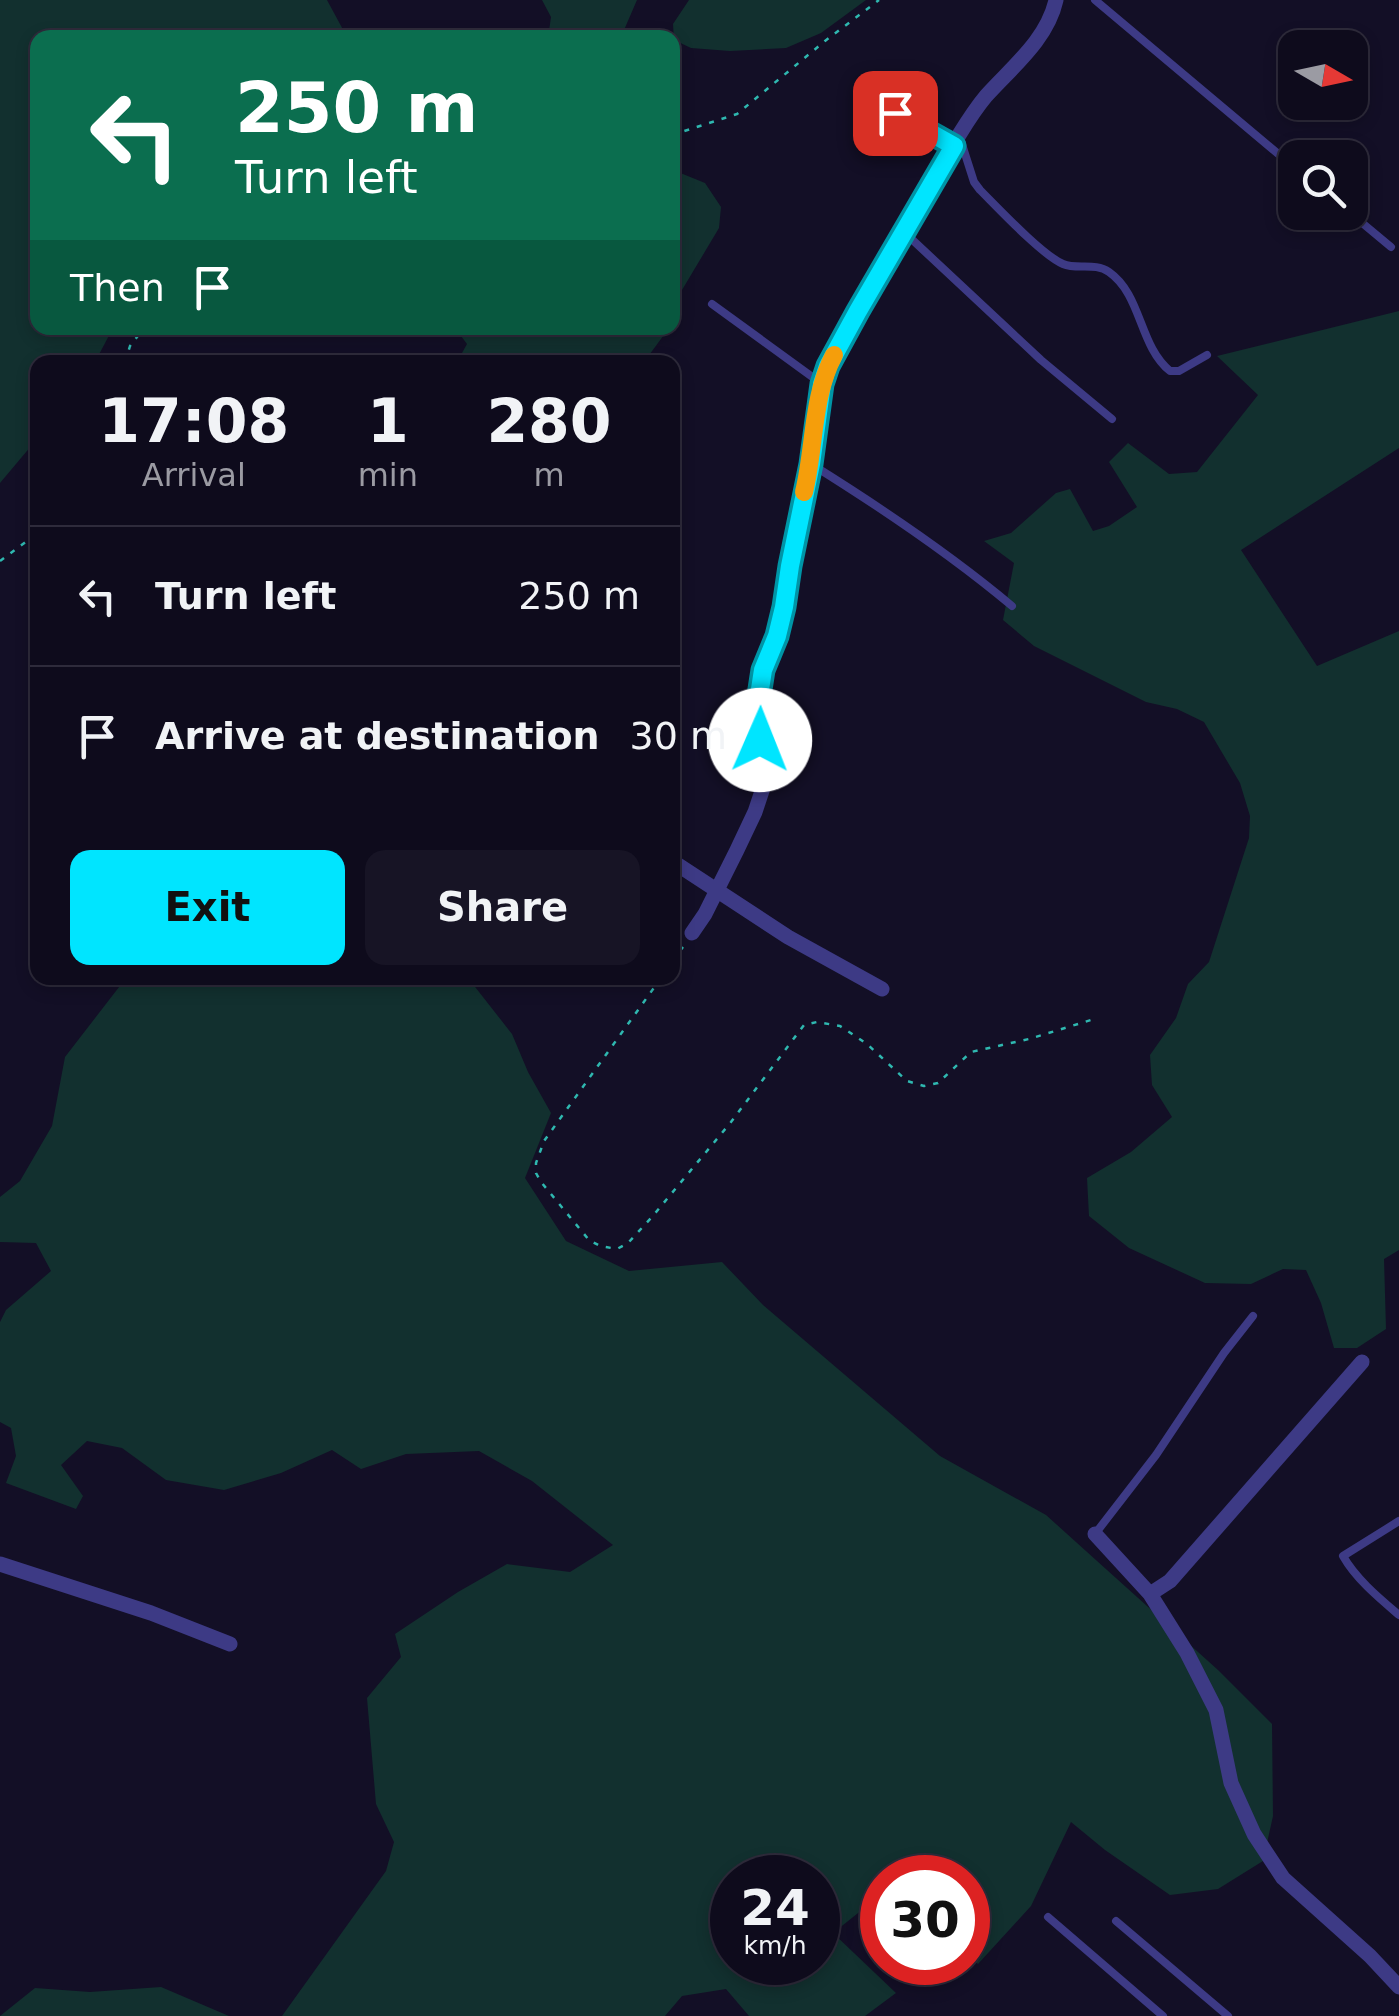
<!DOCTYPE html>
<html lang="en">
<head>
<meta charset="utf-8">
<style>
  body { margin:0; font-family:"DejaVu Sans",sans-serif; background:#171425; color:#f1f3f6; height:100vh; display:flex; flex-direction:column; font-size:38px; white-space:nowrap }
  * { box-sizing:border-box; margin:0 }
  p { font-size:32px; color:#9b9ba3 }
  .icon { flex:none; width:55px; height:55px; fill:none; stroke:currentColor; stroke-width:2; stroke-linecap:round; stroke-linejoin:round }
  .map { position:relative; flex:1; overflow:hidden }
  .details { position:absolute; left:30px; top:355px; width:650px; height:630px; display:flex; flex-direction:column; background:#0e0b1c; border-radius:20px; box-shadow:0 5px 15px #0003,0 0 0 2px #2e2b3b }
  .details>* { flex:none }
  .top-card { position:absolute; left:30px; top:30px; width:650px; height:305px; border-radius:20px; box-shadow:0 5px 15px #0003,0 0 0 2px #2e2b3b; background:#0b6e4f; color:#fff; overflow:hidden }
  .needle { width:65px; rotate:99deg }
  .controls { position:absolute; left:1278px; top:30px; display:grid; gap:20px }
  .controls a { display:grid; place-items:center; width:90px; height:90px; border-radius:20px; background:#0e0b1c; box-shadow:0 5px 15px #0003,0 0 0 2px #2e2b3b; font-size:50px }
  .speed { position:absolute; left:710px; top:1855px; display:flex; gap:20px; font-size:50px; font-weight:700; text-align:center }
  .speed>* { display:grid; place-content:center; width:130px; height:130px; border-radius:50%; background:#0e0b1c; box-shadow:0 5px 15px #0003,0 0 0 2px #2e2b3b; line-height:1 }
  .speed small { font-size:25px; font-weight:400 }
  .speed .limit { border:15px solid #d22; background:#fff; color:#111 }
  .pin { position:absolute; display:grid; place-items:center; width:85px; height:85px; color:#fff; margin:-42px; border-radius:20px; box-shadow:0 5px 15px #0006 }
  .me { position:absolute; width:110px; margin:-55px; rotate:1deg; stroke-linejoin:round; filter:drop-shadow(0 0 8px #0008) }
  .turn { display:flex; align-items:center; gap:35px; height:210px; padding:0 40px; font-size:45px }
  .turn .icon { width:130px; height:130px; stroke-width:2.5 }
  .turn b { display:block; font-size:70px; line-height:85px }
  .then { display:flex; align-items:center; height:95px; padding:0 40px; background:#0003; gap:20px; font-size:38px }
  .eta { display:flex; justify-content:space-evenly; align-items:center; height:170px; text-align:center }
  .eta b { font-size:60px; font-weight:700; line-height:70px }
  .primary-button { display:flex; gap:20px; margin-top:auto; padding:20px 40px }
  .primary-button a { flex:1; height:115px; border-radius:20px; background:#00e5ff; color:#111; font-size:40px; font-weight:700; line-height:115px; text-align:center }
  .primary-button a+a { background:#171425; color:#f1f3f6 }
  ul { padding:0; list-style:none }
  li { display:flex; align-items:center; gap:30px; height:140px; padding:0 40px; border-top:2px solid #2e2b3b }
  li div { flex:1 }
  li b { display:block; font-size:38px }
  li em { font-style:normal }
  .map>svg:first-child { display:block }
  .green { fill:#12302f; fill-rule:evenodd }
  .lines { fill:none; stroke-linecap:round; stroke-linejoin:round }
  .path { stroke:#2fb8b0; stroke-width:2.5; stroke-dasharray:5 8; stroke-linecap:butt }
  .lane { stroke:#3d3a85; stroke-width:8 }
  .street { stroke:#3d3a85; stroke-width:15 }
  .route-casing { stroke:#0095a6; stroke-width:25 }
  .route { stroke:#00e5ff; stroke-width:18 }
  .slow { stroke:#f59e0b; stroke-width:18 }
</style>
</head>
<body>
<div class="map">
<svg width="1399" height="2016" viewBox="0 0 1399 2016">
  <rect width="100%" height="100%" fill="#130f26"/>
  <path class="green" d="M0,0h327l20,37 -309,1v290h75l-18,34h-57l-1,77 -37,44z
    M542,0h95l-16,37 -73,1 3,-21z
    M689,0h177l-45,33 -35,15 -56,3 -39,-3 -17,-8 -1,-16z
    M673,170l32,13 16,24 -2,21 -37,62 -9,28z
    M1399,311v137l-158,102 76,116 82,-35v619l-15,9 2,70 -29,19h-23l-13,-45 -15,-33 -23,-1 -32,15 -46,-1 -76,-35 -40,-32 -2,-38 44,-26 41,-35 -20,-32 -2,-30 26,-37 12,-34 21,-22 40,-124 1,-22 -10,-33 -36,-61 -27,-13 -31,-7 -112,-56 -31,-26 11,-57 -30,-22 27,-8 45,-40 14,-4 23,42 16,-5 28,-19 -28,-45 19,-19 41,31 28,-2 61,-77 -41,-39z
    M455,328h214l-25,34h-187l10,-18z
    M126,978h347l-1,5 40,51 16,38 23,41 -26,65 41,63 63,30 93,-9 41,43 177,151 106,59 172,155 54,54 1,92 -10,45 -45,28 -48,6 -65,-45 -34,-28 -40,84 -53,58 -10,-9v-77h-86v16l-49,39 63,60 -31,23h-116l-23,-27 -44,7 -17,20h-383l104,-145 8,-29 -18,-38 -9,-106 34,-41 -6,-23 63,-42 49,-28 63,8 43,-27 -81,-64 -53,-30 -73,3 -45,15 -29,-19 -51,23 -57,17 -58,-10 -44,-32 -35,-7 -26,24 22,31 -7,13 -70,-26 10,-27 -5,-28 -11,-6v-100l6,-12 45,-39 -15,-28 -36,-1v-45l20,-16 32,-55 13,-69zM732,1878h86v84h-86z
    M161,1987l68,29h-229l35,-28 55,4z"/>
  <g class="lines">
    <path class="path" d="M672,135l65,-21 88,-73 54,-41
      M125,362l5,-16 14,-18
      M0,561l38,-28
      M672,961l11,-14
      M661,978l-117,163 -8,22v10l5,9 48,58 11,6 17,3 11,-6 24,-26 79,-95 73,-97 13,-3 23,4 27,18 40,37 17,5 14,-3 33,-31 58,-13 62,-19"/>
    <path class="lane" d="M1095,0l200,168
      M879,91l16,22 58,33
      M959,135l15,47 6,8c18,18 62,65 83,74 14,6 32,-2 46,8 33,23 30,74 61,99h9l28,-16
      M1349,212l42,35
      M904,232l137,128 71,59
      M712,304l110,80
      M811,464c69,43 139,90 201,142
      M1399,1521l-56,35c13,23 36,42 56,59
      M1095,1534l61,-79 68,-102 29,-37
      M1048,1917l115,99
      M1116,1921l112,95"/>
    <path class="street" d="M672,861l116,76 94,52
      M692,933l13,-19 32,-64 18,-38 8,-24 -6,-73 6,-45 14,-34 7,-29 6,-41 21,-102 11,-80 6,-18 131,-231c8,-13 17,-27 27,-39 26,-29 61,-56 70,-96
      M1362,1362l-192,219 -20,13 37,59 29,57 15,73 23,51 29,44 87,78 29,31
      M1095,1534l55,60
      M0,1564l151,49 79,31"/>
  </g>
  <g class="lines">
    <g class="route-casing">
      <path id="route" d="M760,740l-4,-25 7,-45 14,-34 7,-29 6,-41 21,-102 11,-80 6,-18 30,-55 96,-165 -59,-33"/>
    </g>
    <use href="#route" class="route"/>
    <path class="slow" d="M804,492c11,-45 8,-96 30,-137"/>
  </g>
</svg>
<div class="controls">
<a><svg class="needle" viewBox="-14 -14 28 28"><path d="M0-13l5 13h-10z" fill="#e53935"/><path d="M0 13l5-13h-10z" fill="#9b9ba3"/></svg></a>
<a><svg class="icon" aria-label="search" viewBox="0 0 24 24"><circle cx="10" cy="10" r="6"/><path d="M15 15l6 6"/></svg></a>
</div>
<div class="speed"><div>24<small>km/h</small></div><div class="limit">30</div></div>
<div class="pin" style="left:895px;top:113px;background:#d93025"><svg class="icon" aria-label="arrive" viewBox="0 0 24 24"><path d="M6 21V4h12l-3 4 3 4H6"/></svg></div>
<svg class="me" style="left:760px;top:740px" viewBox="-20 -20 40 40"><circle r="19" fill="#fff"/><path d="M0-13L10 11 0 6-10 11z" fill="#00e5ff"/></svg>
<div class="top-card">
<div class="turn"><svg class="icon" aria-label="left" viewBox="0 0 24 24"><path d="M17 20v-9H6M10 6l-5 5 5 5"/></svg><div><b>250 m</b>Turn left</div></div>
<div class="then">Then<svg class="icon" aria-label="arrive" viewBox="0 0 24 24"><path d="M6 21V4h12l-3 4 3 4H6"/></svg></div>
</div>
<section class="details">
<div class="eta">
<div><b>17:08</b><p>Arrival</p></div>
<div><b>1</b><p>min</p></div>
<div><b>280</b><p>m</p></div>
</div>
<ul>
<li><svg class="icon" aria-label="left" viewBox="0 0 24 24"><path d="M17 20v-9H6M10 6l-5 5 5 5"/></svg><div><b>Turn left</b></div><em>250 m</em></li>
<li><svg class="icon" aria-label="arrive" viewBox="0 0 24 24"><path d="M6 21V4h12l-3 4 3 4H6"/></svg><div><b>Arrive at destination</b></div><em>30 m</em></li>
</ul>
<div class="primary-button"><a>Exit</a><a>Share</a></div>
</section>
</div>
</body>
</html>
